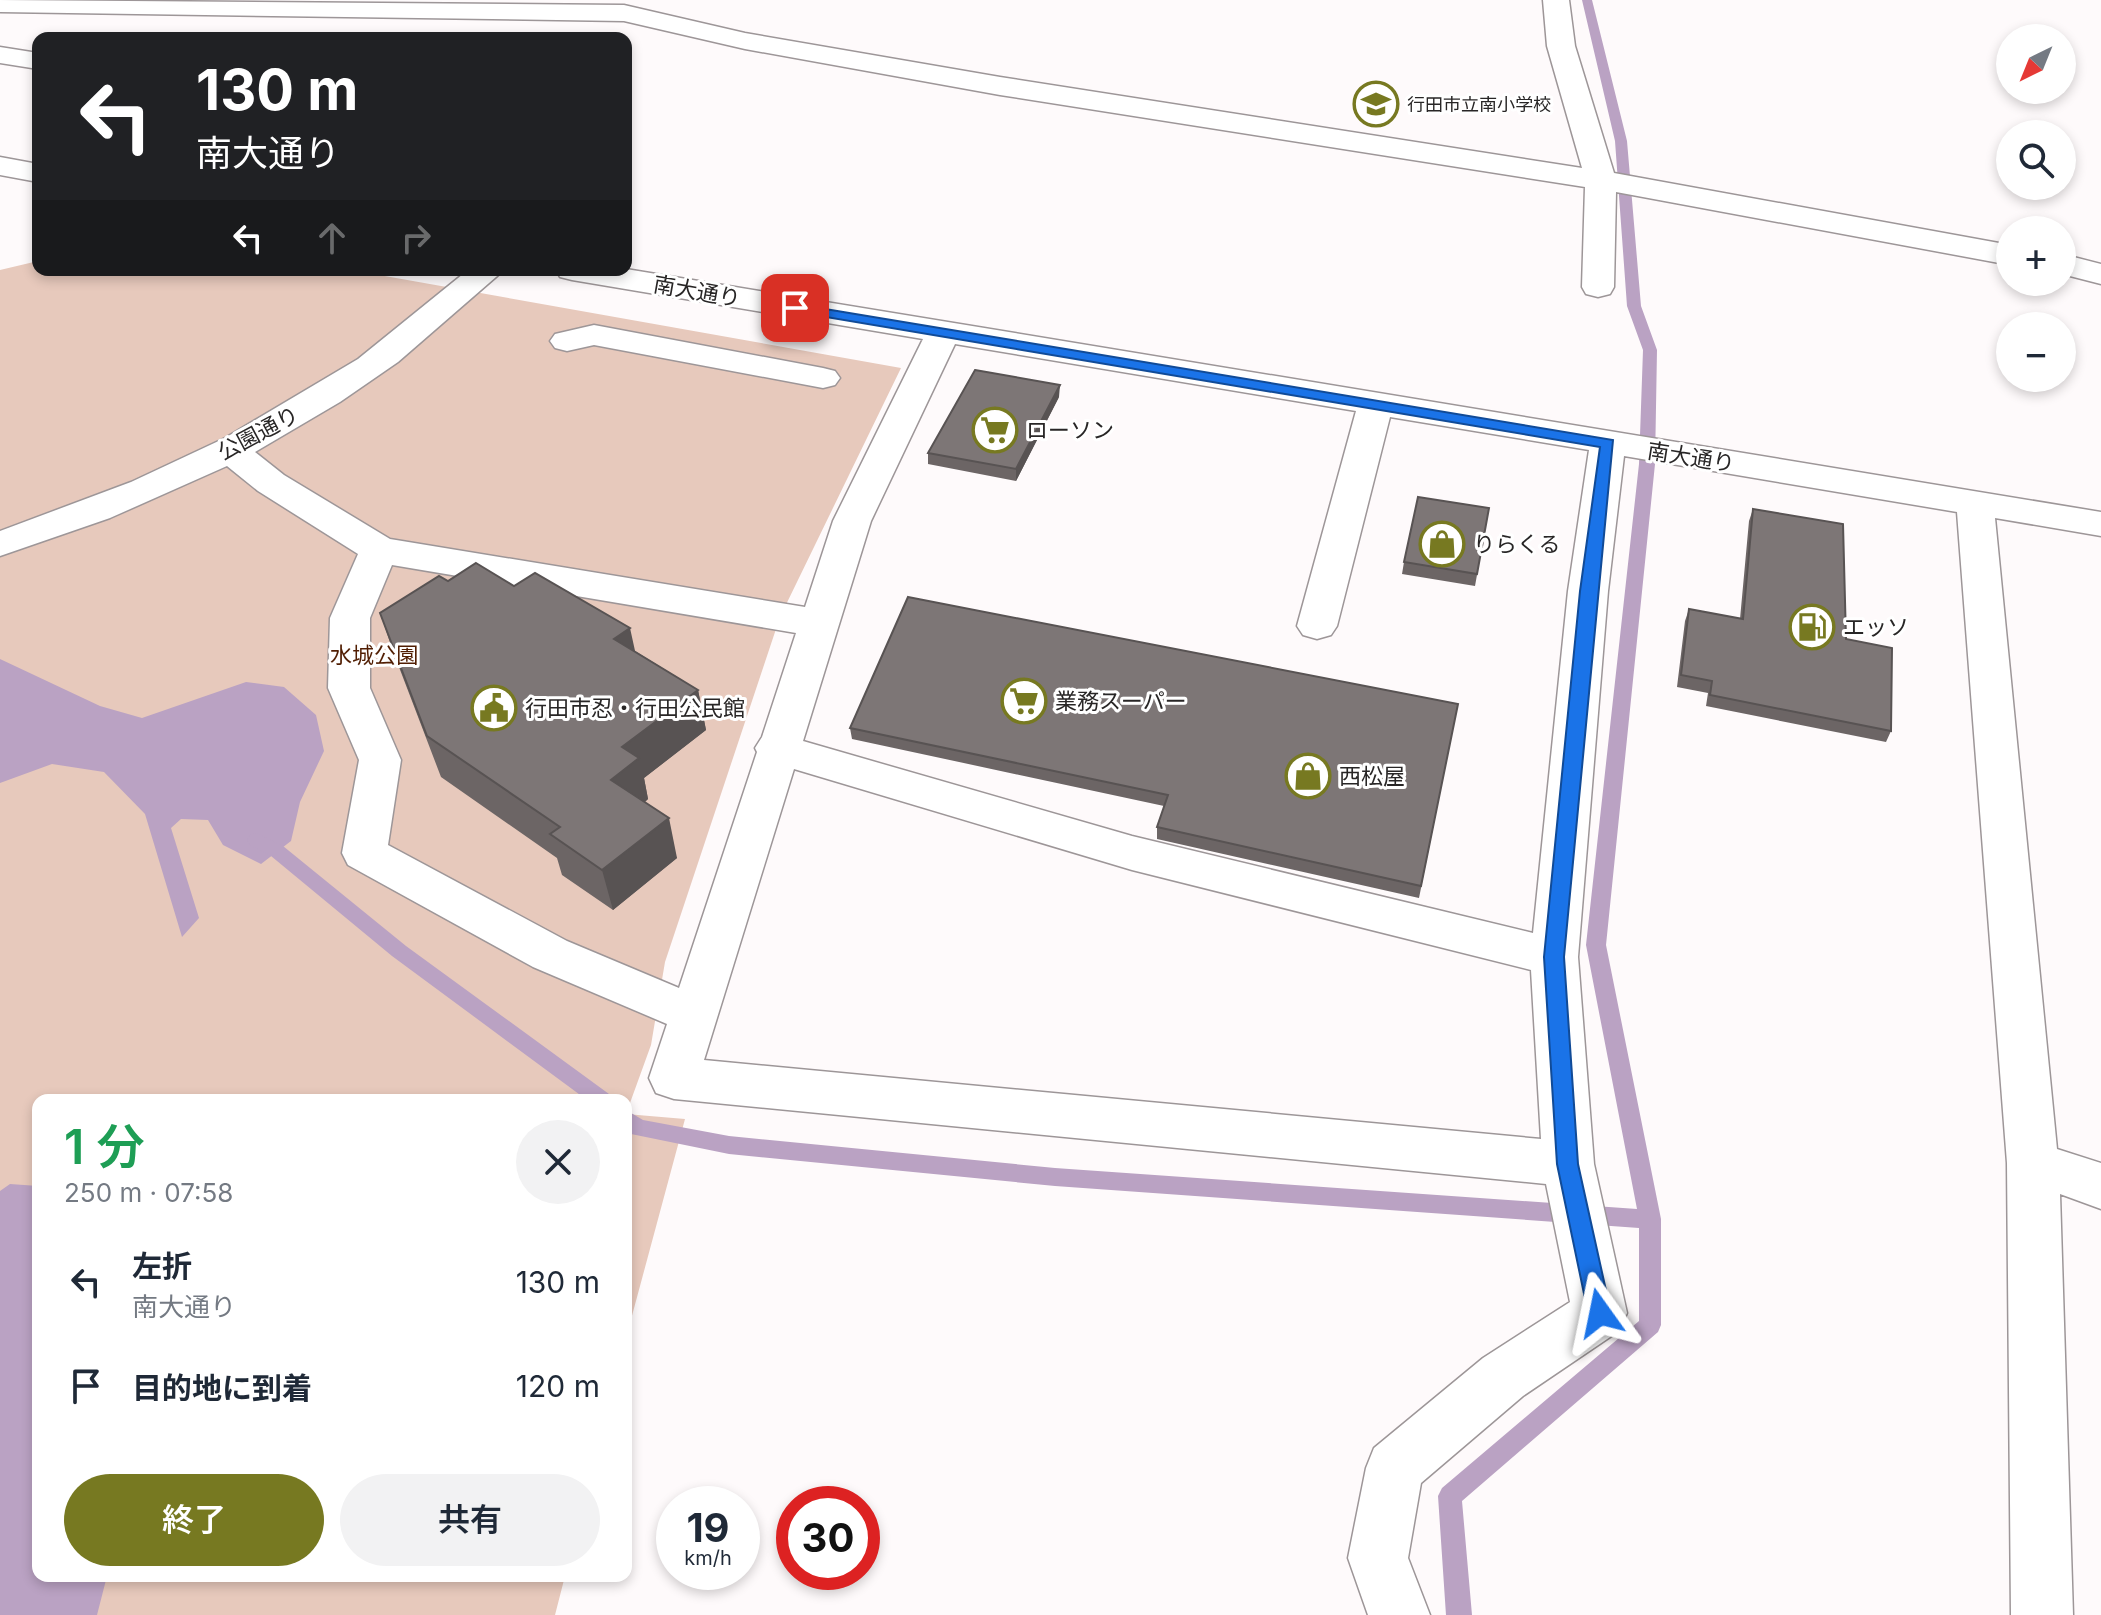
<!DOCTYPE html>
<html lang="ja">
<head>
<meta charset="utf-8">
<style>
  body { margin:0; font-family:Inter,"Noto Sans JP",sans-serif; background:#f2f2f3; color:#1f2937; height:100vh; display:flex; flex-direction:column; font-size:30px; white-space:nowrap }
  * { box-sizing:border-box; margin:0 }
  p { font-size:26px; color:#747a83 }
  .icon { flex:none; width:44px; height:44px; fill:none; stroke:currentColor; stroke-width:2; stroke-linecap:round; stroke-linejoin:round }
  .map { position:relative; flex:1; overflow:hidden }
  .drawer { position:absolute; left:32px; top:1094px; width:600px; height:488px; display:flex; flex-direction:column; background:#fff; border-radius:16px; box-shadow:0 4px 12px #0003 }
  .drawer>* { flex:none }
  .guide { position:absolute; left:32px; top:32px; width:600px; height:244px; border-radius:16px; box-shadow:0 4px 12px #0003; background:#202124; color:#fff; overflow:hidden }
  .needle { width:52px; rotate:223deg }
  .controls { position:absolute; left:1996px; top:24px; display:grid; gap:16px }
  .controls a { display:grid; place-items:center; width:80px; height:80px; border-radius:50%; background:#fff; box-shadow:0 4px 12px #0003; font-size:40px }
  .speed { position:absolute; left:656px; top:1486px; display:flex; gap:16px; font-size:40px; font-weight:700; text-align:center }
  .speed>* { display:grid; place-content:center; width:104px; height:104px; border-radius:50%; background:#fff; box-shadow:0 4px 12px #0003; line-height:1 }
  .speed small { font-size:20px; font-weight:400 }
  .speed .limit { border:12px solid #d22; background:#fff; color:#111 }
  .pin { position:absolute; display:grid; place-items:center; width:68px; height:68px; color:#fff; margin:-34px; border-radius:16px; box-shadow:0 4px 12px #0006 }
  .me { position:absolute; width:88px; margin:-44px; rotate:348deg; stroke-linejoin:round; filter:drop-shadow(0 0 6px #0008) }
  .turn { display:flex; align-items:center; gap:28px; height:168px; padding:0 32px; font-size:36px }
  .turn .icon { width:104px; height:104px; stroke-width:2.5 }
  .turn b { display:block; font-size:56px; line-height:68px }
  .lanes { display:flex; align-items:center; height:76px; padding:0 32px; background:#0003; justify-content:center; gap:40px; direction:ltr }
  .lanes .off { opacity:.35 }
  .round { display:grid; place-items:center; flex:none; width:84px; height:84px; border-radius:42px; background:#f2f2f3 }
  .head { display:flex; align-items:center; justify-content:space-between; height:136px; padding:0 32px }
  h1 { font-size:48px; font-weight:600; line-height:60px; color:#1e9e55 }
  .button { display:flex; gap:16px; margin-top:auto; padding:16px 32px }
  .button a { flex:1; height:92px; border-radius:48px; background:#777921; color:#fff; font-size:32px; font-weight:600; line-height:92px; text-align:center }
  .button a+a { background:#f2f2f3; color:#1f2937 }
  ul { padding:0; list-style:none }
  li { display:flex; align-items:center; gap:24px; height:104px; padding:0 32px }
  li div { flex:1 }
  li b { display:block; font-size:30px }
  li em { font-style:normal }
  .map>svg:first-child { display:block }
  .green { fill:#e7c9bc }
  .water { fill:#baa2c3 }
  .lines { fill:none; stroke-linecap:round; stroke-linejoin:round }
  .stream { fill:#baa2c3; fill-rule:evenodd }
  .minor-casing { stroke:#9d9698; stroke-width:3 }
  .minor { fill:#fff; fill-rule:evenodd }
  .wall { fill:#6c6565 }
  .shaded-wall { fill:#585353 }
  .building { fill:#7d7676; stroke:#585353; stroke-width:2 }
  .route { fill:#1a73e8; stroke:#114b97; stroke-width:2 }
  .labels { text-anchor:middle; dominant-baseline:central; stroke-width:6; stroke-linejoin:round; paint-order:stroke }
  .far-poi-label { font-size:18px; fill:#282626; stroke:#fff; text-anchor:start }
  .street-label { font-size:22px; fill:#282626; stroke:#fff }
  .poi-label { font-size:22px; fill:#282626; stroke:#fff; text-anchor:start }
  .park-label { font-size:22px; fill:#511e03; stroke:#fff }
</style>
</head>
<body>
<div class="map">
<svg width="2101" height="1615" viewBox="0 0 2101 1615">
  <rect width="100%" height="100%" fill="#fefafb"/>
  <path class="green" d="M38,261v9h313l550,98 -121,249 -115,345 -14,83 -25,69 59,5 -59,219v-238h-588v476h527l-10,39h-555v-1345z"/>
  <path class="water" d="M0,659l100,47 42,12 104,-36 38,5 32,28 8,36 -24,51 -9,39 -30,23 -38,-19 -15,-25 -27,-1 -10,9 28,90 -17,19 -37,-123 -41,-42 -52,-8 -52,19z
    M10,1184l28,2v390h69l-10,39h-97v-424z"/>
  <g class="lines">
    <path class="stream" d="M1582,0h10l35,141 14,165 16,44 -2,114 -49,481 55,274v106l-3,7 -196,169 10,114h-26l-8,-119 4,-8 197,-167v-93l-584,-42 -326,-32 -98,-20 -5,-3v-21l17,10 86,16 326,32 582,41 -51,-264 53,-481 4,-114 -16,-44 -12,-165z
      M256,833l27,13 123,100 203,148 3,6h-25l-195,-144 -121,-100 -21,-11 -3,-5 3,-5z"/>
    <g class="minor-casing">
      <path id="minor" d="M0,0l624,5 121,28 255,44 582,91 -35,-122 -4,-46h26l6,46 39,127 396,72v20l-394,-73 -2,95 -4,7 -12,3 -12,-3 -4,-7 3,-100 -585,-92 -255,-46 -121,-28 -624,-9z
        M0,47l38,6v16l-38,-6z
        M0,157l38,7v18l-38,-7z
        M2062,254l39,10v20l-39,-10z
        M626,269l1475,243v24l-106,-18 62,631 44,14v46l-41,-15 13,421h-62l-4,-452 -50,-651 -333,-56 -16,135 -30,366 16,207 33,149 -8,18 -96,65 -102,87 -13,75 22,57h-62l-20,-57 18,-90 8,-20 109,-90 87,-56 -24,-118 -872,-85 -18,-6 -7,-15 18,-54 -134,-57 -185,-102 -6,-12 17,-93 -31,-72 2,-70 28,-64 -100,-63 -31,-25 -117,52 -110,38v-25l131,-49 94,-44 133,-79 110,-89h36l-106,92 -58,40 -85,50 29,23 106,64 415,68 28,-86 90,-182 -351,-59 -12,-3 -4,-7zM955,344l401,67 -59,215 6,9 14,4 14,-4 6,-9 53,-209 199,33 -21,141 -35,342 -401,-97 -329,-95 68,-220zM392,565l404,68 -34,104 -7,11 2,4 -78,236 -112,-47 -179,-96 13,-85 -31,-72v-70zM794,769l338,101 399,100 10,169 -837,-79z
        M594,325l229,43 12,3 5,7 -5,7 -12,3 -229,-43 -27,6 -12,-3 -5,-7 5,-7z"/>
    </g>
    <use href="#minor" class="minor"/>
  </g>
  <path class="wall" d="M1059,397l-43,84 -88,-17v-11z
    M1489,508l-14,78 -73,-12 2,-12z
    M1753,509l93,130 45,92 -5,11 -180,-36 2,-13 -31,-6 8,-66 4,-12 51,10 9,-98z
    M448,581l66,5 121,65 63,39 8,40 -62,48 4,21 -3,3 32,56 -64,52 -51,-35 -5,-17 -116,-81 -47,-123 -14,-41z
    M1458,704l-39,194 -262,-59v-12l7,-21 -312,-67 -2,-11z"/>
  <path class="shaded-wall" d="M1060,385l-1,12 -43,84v-12z
    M630,628l9,41 -25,-30z
    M698,690l8,40 -62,48 4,21 -27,22 -10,-41 11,-33z
    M669,818l8,40 -64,52 -11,-40z"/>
  <path class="building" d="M975,370l85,15 -44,84 -88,-16z
    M1418,497l71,11 -12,66 -73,-12z
    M1753,509l90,15 3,115 46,9 -1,83 -181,-36 2,-14 -31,-6 8,-66 54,10z
    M476,563l38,23 21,-13 95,55 -16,11 84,51 -76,57 17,11 -28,22 58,38 -67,52 -52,-36 10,-7 -133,-91 -47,-123 59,-37 9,5z
    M908,597l550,107 -37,182 -264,-59 11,-32 -318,-67z"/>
  <path class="route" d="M795,304l818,136 -49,517 14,207 33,149 -3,7 -8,3 -8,-3 -4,-7 -31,-149 -13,-207 36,-366 20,-144 -810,-136v-6z"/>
  <defs>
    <g id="school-ring" transform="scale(2.3)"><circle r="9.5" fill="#fff" stroke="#777921" stroke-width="1.5"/><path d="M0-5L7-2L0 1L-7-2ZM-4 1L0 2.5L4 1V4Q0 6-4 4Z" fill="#777921"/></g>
    <g id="supermarket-ring" transform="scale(2.3)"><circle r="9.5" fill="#fff" stroke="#777921" stroke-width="1.5"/><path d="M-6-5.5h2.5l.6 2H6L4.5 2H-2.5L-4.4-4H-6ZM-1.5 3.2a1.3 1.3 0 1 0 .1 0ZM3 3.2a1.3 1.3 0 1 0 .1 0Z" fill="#777921"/></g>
    <g id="shop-ring" transform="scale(2.3)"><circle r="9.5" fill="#fff" stroke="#777921" stroke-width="1.5"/><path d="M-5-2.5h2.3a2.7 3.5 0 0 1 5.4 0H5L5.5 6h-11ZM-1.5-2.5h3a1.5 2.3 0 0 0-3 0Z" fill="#777921"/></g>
    <g id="fuel-ring" transform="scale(2.3)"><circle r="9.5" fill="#fff" stroke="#777921" stroke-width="1.5"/><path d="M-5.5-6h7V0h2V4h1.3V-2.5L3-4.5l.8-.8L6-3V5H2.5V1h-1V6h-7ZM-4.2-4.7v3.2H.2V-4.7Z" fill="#777921"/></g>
    <g id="civic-ring" transform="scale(2.3)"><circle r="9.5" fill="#fff" stroke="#777921" stroke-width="1.5"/><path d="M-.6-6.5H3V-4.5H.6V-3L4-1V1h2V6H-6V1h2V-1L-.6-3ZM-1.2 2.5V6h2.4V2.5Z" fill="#777921"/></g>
  </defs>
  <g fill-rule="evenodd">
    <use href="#school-ring" x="1376" y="104"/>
    <use href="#supermarket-ring" x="995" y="430"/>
    <use href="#shop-ring" x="1442" y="544"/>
    <use href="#fuel-ring" x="1812" y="627"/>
    <use href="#supermarket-ring" x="1024" y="701"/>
    <use href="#civic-ring" x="494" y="708"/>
    <use href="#shop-ring" x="1308" y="776"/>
  </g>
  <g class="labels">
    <g class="far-poi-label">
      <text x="1407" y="104">行田市立南小学校</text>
    </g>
    <g class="street-label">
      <text transform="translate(697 291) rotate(10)">南大通り</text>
      <text transform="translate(258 433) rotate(-28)">公園通り</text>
      <text transform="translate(1691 457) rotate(9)">南大通り</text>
    </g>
    <g class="poi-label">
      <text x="1026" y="430">ローソン</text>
      <text x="1473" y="544">りらくる</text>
      <text x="1843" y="627">エッソ</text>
      <text x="1055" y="701">業務スーパー</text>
      <text x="525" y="708">行田市忍・行田公民館</text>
      <text x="1339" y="776">西松屋</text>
    </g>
    <g class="park-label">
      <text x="374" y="655">水城公園</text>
    </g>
  </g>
</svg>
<div class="controls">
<a><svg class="needle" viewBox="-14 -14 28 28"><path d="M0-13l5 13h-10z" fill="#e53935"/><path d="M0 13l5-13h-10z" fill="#747a83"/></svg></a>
<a><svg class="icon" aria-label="search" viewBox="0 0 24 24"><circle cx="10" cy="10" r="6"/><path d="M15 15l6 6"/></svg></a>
<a>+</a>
<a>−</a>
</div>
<div class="speed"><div>19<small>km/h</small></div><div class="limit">30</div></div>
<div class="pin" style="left:795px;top:308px;background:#d93025"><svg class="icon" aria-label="arrive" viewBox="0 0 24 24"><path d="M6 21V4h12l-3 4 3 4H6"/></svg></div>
<svg class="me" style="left:1600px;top:1313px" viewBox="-20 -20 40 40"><path d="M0-17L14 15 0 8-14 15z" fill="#1a73e8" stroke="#fff" stroke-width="4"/></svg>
<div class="guide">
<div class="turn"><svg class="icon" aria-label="left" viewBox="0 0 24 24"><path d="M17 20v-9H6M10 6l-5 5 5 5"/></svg><div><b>130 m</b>南大通り</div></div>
<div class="lanes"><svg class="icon" aria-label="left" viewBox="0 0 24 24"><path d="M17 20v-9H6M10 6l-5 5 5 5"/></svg><svg class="icon off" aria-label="ahead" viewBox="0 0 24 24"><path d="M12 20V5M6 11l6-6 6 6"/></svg><svg class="icon off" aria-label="right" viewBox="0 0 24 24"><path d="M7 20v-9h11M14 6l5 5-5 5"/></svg></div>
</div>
<section class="drawer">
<div class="head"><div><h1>1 分</h1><p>250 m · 07:58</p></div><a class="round"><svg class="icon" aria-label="close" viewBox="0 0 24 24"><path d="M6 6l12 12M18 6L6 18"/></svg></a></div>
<ul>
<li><svg class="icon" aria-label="left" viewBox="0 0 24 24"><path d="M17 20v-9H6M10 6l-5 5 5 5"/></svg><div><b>左折</b><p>南大通り</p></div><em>130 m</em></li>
<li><svg class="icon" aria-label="arrive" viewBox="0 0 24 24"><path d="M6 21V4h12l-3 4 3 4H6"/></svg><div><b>目的地に到着</b></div><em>120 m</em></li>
</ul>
<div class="button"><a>終了</a><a>共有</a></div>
</section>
</div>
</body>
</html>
